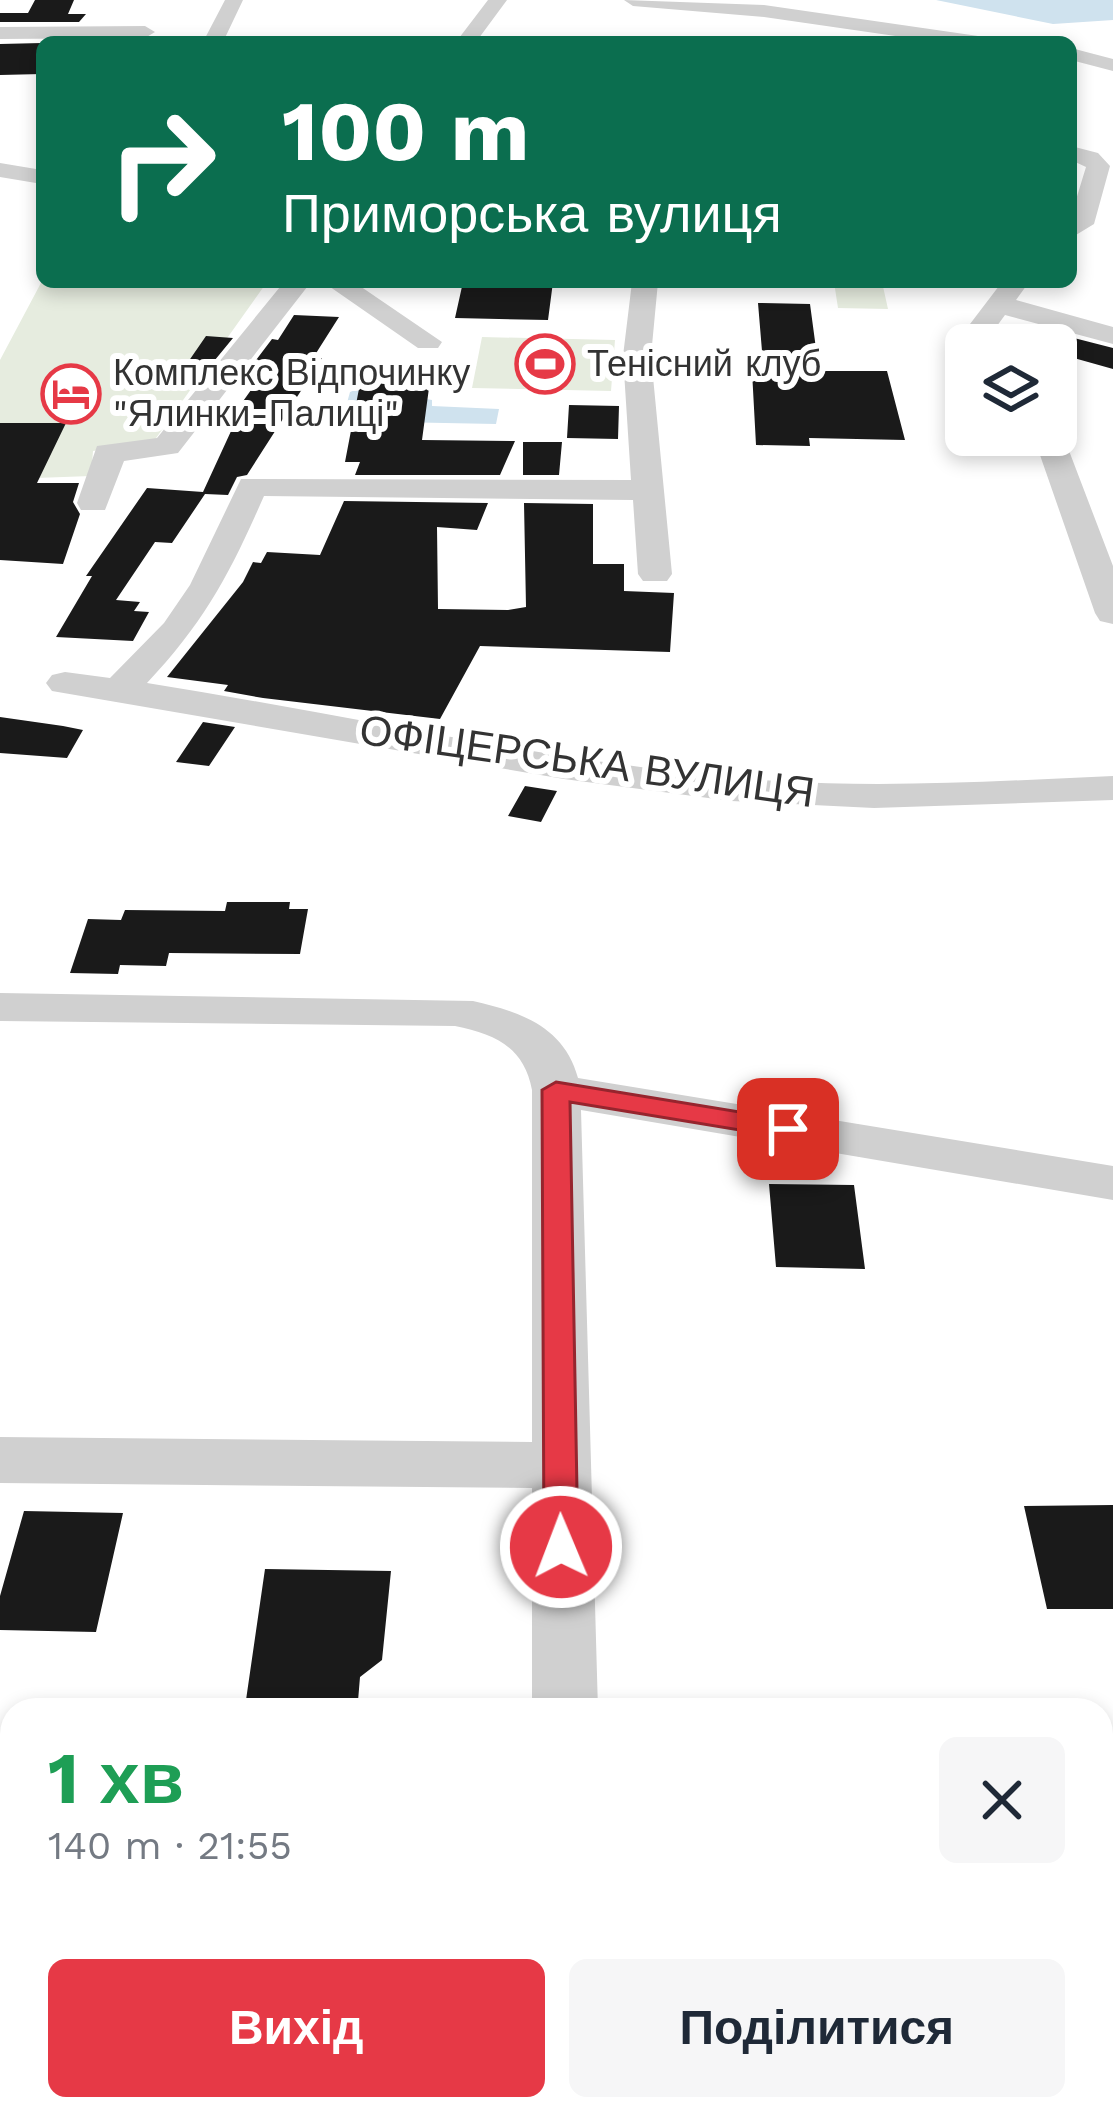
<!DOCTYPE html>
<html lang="uk">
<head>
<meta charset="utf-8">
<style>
  body { margin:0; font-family:"Work Sans",sans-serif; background:#f6f6f7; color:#1f2937; height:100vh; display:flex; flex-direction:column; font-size:45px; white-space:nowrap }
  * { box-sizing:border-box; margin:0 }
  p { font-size:39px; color:#747a83 }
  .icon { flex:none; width:66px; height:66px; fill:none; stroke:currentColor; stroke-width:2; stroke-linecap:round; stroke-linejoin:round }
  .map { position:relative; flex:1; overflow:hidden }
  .sheet { position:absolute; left:0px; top:1698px; width:1113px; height:423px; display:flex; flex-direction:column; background:#fff; border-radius:36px 36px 0 0; box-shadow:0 6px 18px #0003 }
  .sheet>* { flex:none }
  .guide { position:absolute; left:36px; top:36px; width:1041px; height:252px; border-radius:18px; box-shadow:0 6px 18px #0003; background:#0b6e4f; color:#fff; overflow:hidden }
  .tools { position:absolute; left:945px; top:324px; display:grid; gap:24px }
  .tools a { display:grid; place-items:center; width:132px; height:132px; border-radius:18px; background:#fff; box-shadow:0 6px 18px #0003; font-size:60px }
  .pin { position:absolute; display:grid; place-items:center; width:102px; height:102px; color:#fff; margin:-51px; border-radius:24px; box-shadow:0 6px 18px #0006 }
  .me { position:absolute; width:132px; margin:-66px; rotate:359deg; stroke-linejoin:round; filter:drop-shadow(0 0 9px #0008) }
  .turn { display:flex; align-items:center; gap:42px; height:252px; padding:0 48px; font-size:54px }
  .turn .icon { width:156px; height:156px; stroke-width:2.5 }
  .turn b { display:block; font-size:84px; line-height:102px }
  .round { display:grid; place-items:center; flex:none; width:126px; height:126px; border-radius:18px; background:#f6f6f7 }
  .summary { display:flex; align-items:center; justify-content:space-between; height:204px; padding:0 48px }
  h1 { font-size:72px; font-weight:700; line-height:90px; color:#1e9e55 }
  .primary-button { display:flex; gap:24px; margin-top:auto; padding:24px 48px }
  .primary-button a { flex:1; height:138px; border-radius:18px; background:#e63946; color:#fff; font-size:48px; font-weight:700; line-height:138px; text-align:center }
  .primary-button a+a { background:#f6f6f7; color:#1f2937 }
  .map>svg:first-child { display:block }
  .green { fill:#e6ecdf }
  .water { fill:#cfe2ee }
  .building { fill:#1a1a1a }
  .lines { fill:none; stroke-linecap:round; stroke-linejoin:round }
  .minor { fill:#d0d0d0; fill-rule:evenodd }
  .route { fill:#e63946; stroke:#96252e; stroke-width:3 }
  .labels { text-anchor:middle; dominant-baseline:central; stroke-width:12; stroke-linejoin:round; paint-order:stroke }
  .far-poi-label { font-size:36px; fill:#333; stroke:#fff; text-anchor:start }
  .street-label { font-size:42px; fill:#333; stroke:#fff }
</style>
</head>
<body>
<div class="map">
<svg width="1113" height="2120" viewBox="0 0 1113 2120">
  <rect width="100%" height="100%" fill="#fff"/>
  <path class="green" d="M42,281v1h225l-113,159 -61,10 -2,25 -55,2 -36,8v-126z
    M834,282h48l6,27 -50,-1z
    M482,337l133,3 -4,51 -139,-3z"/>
  <path class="water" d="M936,0h177v20l-60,4z
    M360,388l72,12v6l67,3 -3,15 -154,-3 8,-29z"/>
  <path class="building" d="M35,0h39l-6,14h18l-7,8h-79v-9h28z
    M42,43v31l-42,1v-31z
    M463,282h90l-5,38 -93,-2z
    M758,303l52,1 9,67h68l18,69 -96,-2 1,8 -54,-1 -4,-74h9l1,-20z
    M294,315l45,2 -26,41h9l-75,117 -10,2 -9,18 -23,-1 -33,49 -17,-1 -39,58 24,2 -6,9 15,1 -16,29 -77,-4 36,-61h-6l61,-88 56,4 29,-63 -8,-1 42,-59 -16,-1 22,-29 6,1z
    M206,336l27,2 -23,28 -24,-1z
    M1074,338l39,10v21l-57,-16z
    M362,373h69l-9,67 93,1 -15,34h-145l5,-13h-15z
    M569,405l50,1 -1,33 -51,-1z
    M0,423h66l-29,60h42l-6,19 7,12 -17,50 -63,-4z
    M523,442h39l-3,33h-36z
    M344,501l144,2 -11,27 -40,-3 1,82 70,1 18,-3 -2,-104 69,1v60h31v27l50,2 -4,59 -190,-6 -40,73 -177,-21 -39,-7 4,-6 -61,-8 76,-95 10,-20 8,1 6,-11 53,3z
    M0,717l63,9 20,4 -16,28 -67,-5z
    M203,722l32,5 -26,39 -33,-4z
    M525,786l32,5 -16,31 -33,-6z
    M227,902h63l-1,7h19l-8,45 -131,-1 -3,13 -46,-1 -2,9 -48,-1 18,-54 33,1 4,-10 100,1z
    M769,1184l85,1 11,84 -89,-2z
    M1113,1505v104h-66l-23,-103z
    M24,1511l99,2 -27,119 -96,-2v-34z
    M265,1569l126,2 -9,89 -22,17 -2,24 -112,-1z"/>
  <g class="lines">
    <path class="minor" d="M225,0h18l-20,42h-20z
      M488,0h19l-31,42h-20z
      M624,0l140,5 214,31 10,6h-51l-173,-25 -131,-11z
      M0,27l145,-1 10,6 -10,6 -145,1z
      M1071,48l42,11v12l-42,-11z
      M1071,146l27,7 12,13 -16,58 -23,14v-22l15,-49 -15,-7z
      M0,163l42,7v14l-42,-7z
      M284,282h27l-133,171 -54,8 -19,49h-24l-4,-7 20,-57 60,-8z
      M323,282h31l88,60 -4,6h-20z
      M632,282h26l-7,74 21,218 -5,7h-24l-5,-7 -5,-74 -369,-4c-34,77 -58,124 -117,187 209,33 418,83 630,98 111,7 224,0 336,-5v24l-239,8 -143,-7 -167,-22 -512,-88 -6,-8 6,-8 13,-3 45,6 54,-55 26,-38 51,-106 390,1 -8,-124z
      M1002,282h27l-13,18 97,27v17l-108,-29 -22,30h-17v8l-8,-2 -4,-6z
      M1056,428l7,7 50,131v58l-13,-3 -5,-8 -62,-178h23z
      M0,993l473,8c47,11 91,25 105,77l535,88v34l-532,-90 17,600h-66v-222l-532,-5v-46l532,5v-352c-8,-43 -37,-56 -77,-64l-455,-5z
      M536,2109h76l1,11h-78z"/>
  </g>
  <path class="route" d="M556,1082l232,38 15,9 -15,9 -218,-36 8,445 -5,10 -12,4 -12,-4 -5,-10 -2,-457z"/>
  <defs>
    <g id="stadium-ring" transform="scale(3)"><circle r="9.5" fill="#fff" stroke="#e63946" stroke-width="1.5"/><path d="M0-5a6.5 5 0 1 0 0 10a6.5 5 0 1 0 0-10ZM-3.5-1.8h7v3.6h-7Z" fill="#e63946"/></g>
    <g id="hotel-ring" transform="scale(3)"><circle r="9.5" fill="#fff" stroke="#e63946" stroke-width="1.5"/><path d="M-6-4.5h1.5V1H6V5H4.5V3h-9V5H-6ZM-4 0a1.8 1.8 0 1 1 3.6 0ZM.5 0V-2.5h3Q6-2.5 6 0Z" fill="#e63946"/></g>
  </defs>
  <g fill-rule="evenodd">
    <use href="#stadium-ring" x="545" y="364"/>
    <use href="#hotel-ring" x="71" y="394"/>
  </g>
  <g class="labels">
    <g class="far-poi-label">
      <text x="587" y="364">Тенісний клуб</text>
      <text x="113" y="373">Комплекс Відпочинку<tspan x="113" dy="41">"Ялинки-Палиці"</tspan></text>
    </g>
    <g class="street-label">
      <text transform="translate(587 761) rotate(8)">ОФІЦЕРСЬКА ВУЛИЦЯ</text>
    </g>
  </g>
</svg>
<div class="tools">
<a><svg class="icon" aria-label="layers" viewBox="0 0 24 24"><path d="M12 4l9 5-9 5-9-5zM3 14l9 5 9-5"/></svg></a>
</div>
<div class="pin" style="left:788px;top:1129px;background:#d93025"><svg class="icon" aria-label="arrive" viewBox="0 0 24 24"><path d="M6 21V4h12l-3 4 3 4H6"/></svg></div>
<svg class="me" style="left:561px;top:1547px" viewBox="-20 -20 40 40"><circle r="17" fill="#e63946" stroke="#fff" stroke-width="3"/><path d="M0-11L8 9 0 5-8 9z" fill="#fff"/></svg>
<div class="guide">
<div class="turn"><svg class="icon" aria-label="right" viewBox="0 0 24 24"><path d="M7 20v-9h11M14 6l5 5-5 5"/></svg><div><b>100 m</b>Приморська вулиця</div></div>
</div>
<section class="sheet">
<div class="summary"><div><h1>1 хв</h1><p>140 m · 21:55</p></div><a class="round"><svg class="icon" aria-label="close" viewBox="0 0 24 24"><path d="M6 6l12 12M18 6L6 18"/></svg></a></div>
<div class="primary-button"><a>Вихід</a><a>Поділитися</a></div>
</section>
</div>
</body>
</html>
